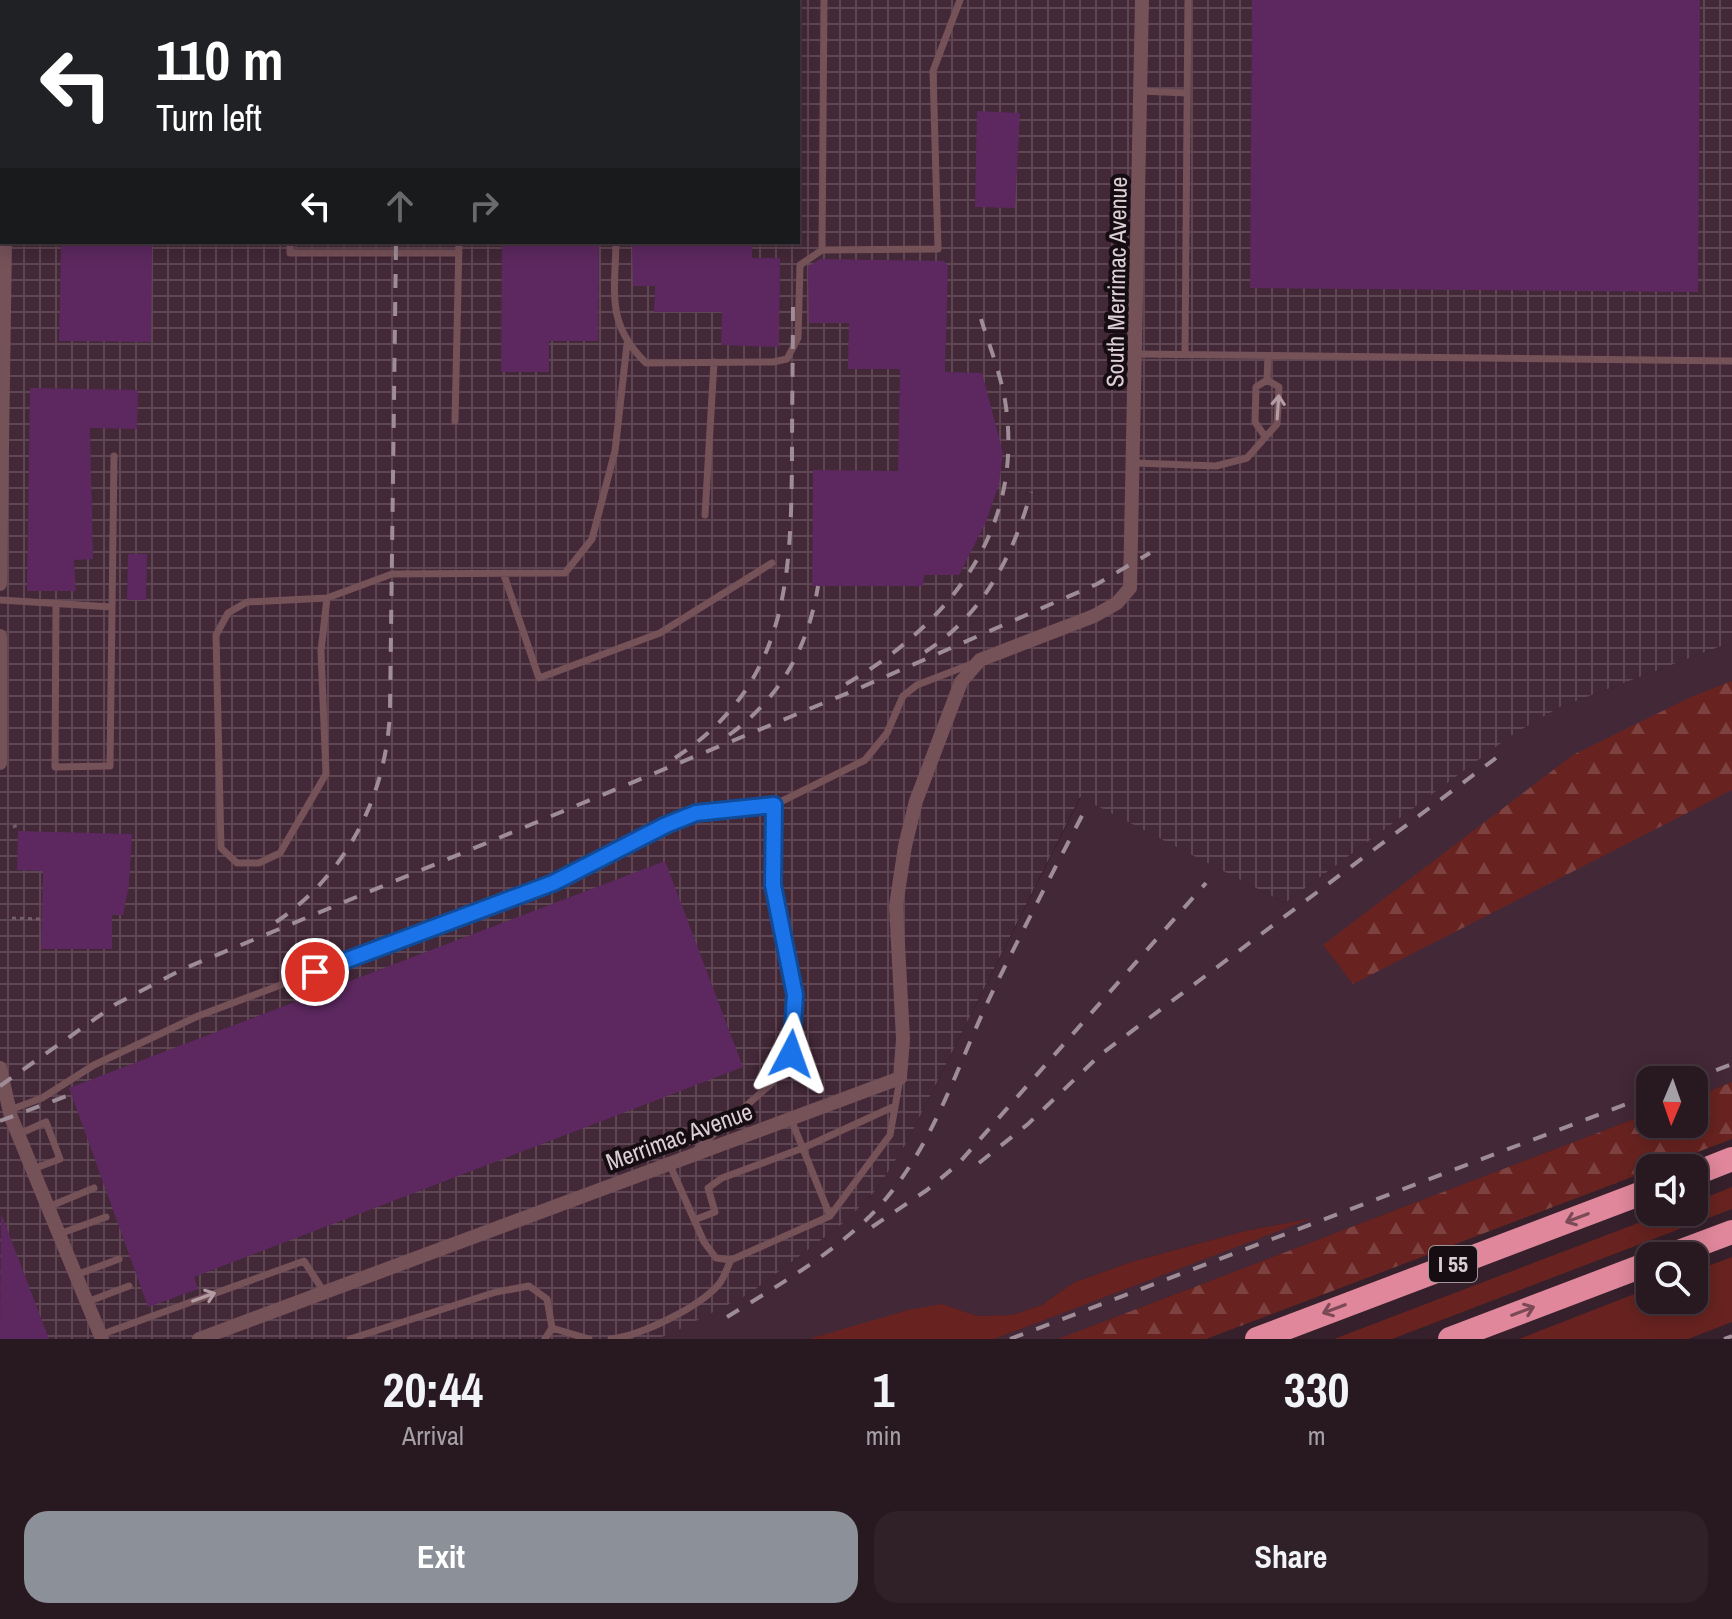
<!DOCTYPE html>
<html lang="en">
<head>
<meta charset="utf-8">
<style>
  body { margin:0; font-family:"Archivo Narrow",sans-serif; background:#302129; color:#f1f3f6; height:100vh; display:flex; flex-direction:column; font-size:30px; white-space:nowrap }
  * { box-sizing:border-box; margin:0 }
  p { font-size:26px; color:#a5a0a5 }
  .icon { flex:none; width:44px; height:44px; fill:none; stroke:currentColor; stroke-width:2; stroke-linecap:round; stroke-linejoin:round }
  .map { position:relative; height:1339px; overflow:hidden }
  .sheet { display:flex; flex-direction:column; background:#281820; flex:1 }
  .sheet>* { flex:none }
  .banner { position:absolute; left:0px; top:0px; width:800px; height:244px; box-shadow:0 4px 20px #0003,0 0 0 2px #44373e; background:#202124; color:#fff; overflow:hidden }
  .needle { width:52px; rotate:182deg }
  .buttons { position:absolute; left:1636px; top:1066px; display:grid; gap:16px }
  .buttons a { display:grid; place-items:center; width:72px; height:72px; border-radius:16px; background:#281820; box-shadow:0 4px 20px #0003,0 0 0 2px #44373e; font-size:40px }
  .pin { position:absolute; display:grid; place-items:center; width:68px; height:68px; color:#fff; margin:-34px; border:4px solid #fff; border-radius:50%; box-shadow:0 2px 8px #0007 }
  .me { position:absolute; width:88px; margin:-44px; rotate:4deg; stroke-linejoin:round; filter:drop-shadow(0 0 6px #0008) }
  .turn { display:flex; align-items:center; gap:28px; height:168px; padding:0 24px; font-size:36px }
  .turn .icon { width:104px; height:104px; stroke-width:2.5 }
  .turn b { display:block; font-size:56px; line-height:68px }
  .lanes { display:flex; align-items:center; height:76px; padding:0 24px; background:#0003; justify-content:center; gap:40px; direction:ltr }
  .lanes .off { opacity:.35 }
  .eta { display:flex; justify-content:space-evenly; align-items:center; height:136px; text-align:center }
  .eta b { font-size:48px; font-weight:800; line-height:56px }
  .button { display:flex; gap:16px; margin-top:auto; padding:16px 24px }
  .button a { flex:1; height:92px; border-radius:24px; background:#8c9099; color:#fff; font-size:32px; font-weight:800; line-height:92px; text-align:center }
  .button a+a { background:#302129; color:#f1f3f6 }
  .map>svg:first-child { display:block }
  .built { fill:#432837 }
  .industrial { fill:url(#industrial-grid); fill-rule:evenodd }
  .grass { fill:#682320 }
  .forest { fill:url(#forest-firs) }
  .building { fill:#5d2860 }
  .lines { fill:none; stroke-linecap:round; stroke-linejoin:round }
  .path { stroke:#715f68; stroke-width:3; stroke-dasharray:4 4; stroke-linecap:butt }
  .lane { stroke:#755158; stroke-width:7 }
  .street { stroke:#755158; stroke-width:14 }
  .highway { stroke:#e0879b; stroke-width:24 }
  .rail { stroke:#9e8d96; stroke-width:4; stroke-dasharray:14 14; stroke-linecap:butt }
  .oneway { stroke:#b39ca3 }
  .oneway2 { stroke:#7b4a56 }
  .route-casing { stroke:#114b97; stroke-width:20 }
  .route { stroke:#1a73e8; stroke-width:14 }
  .labels { text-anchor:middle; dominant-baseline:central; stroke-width:8; stroke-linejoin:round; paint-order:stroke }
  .shield { fill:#160d12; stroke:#a1949a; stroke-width:2 }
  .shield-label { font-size:22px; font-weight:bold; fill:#dcced5 }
  .street-label { font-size:24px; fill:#dcced5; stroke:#160d12 }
</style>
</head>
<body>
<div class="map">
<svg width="1732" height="1339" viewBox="0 0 1732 1339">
  <defs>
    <pattern id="industrial-grid" width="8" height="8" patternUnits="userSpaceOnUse" patternTransform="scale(2)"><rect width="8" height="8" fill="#432837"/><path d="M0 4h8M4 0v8" fill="none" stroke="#5e4653"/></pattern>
    <pattern id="forest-firs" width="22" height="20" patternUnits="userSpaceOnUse" patternTransform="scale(2)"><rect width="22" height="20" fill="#682320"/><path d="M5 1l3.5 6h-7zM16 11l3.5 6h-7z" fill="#7d4240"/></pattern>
  </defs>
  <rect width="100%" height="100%" fill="#35202b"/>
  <path class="built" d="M1732,642v440l-38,15v-17h-44v33l-592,226h-64l313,-120 -62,12 -114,31 -58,21 -31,22 -30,10 -35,1 -35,-12 -133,35h-152l92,-45 97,-73 31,-32 30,-47 174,-345 204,106 226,-168 49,-28z"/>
  <path class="industrial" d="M0,0h1732v642l-172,65 -48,28 -227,168 -205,-106 -173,345 -30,47 -31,32 -97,73 -75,38 -17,7h-657zM2,2h796v240h-796z"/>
  <path class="grass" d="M1732,1187v22l-340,130h-58l333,-127h27v-10z
    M1313,1218l-319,121h-185l99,-29 34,-6 35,12 35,-1 30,-10 31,-22 58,-21 114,-31z
    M1732,1257v65l-44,17h-169l131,-51v12h44v-29z"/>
  <path class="forest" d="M1732,681v109l-379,194 -30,-39 250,-190 118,-58z
    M1732,1082v57l-526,200h-148l592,-226v11h44v-27z"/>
  <path class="building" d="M1252,0h448l-2,292 -448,-4z
    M977,111l43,2 -5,95 -40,-1z
    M61,242h91l-1,100 -92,-1z
    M502,242h97l-1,99h-49v31h-48z
    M632,242h120v16h28l-1,89 -58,-2 1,-33h-68l1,-26h-22z
    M820,259l124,2 4,5 -3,106 37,1 21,80 -4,31 -13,38 -27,53h-35l-1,11h-111l1,-116 85,1 2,-102h-52l1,-46h-40l-1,-56z
    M30,388l108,2 -1,39 -47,-1 3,131 -19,1 2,31h-49z
    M128,554h19l-1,46h-19z
    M18,831l114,3 -3,51 -6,30h-11v34h-71l2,-78 -26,-1z
    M665,861l78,206 -549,210 4,12 -50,18 -79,-219z
    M1,1213l48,126h-49z"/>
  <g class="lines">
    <path class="path" d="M13,827l5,-2
      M12,918l30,1"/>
    <path class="lane" d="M616,0v2
      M824,0l-2,250 116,-1 -5,-178 27,-71
      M176,2v-2
      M1141,91l46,2
      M290,242v11h169
      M616,242c-1,51 -10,82 30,121l127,-1 14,-3 11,-21 2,-73 22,-15
      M1137,354l595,7
      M1185,355l3,-355
      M1267,380l1,-24
      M455,421l4,-179
      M1264,435l-9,-13 1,-35 11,-7
      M1135,463l81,3 31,-8 30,-34 2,-37 -12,-7
      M705,515l9,-153
      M504,575l35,103 121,-45 112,-70
      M327,598l-6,53 5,123 -46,79 -21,10h-22l-16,-15 -5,-213 12,-22 19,-11 80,-4 65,-24 173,-1 27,-34 23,-88 12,-107
      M0,600l112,7
      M56,604l-1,163 55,-1 4,-310
      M10,1110l32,-12 52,-33 104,-49 355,-133 113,-58 30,-12 78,-8 91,-45 22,-27 16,-37 14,-11 57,-22
      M19,1134l27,-12 14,37 -27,10
      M697,1149l75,-66 19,-29 4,-59 -22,-110 1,-80
      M669,1163l35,79 12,16 15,2 99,-44 -39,-97
      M48,1207l46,-19
      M830,1216l60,-81 10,-56
      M694,1220l21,-8 -7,-24 14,-10 81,-30 92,-42
      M59,1234l47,-17
      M76,1275l43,-16
      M87,1302l42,-16
      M552,1328l37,11
      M100,1335l204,-74 20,31
      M350,1339l146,-47 33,-6 18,13 5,29 -7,11
      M611,1339c29,-3 89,-32 108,-55 5,-6 8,-16 12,-24"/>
    <path class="street" d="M8,2v-2
      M462,2v-2
      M0,584l5,-342
      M0,636v127
      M0,1068l11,49 91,222
      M199,1339l701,-261 3,-39 -7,-133 9,-60 11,-45 45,-119 19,-22 114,-44 23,-13 13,-15 12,-588"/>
    <path class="highway" d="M1694,1174l38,-15
      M1668,1256l64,-24
      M1257,1339l393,-149
      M1450,1339l200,-76"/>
    <path class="rail" d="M399,2v-2
      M925,652c58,-37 88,-96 106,-160
      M846,684c102,-59 177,-152 160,-277 -4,-30 -16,-59 -25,-88
      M729,735c51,-37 79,-87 89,-149
      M675,758c113,-74 116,-179 117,-301 0,-55 1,-109 1,-164
      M276,922c71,-48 111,-127 114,-212l6,-468
      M1690,1080l42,-16
      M0,1086l116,-82 67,-35 672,-279 242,-106 53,-31
      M0,1121l69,-26
      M979,1163l49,-39 72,-69 396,-297
      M872,1227l55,-37 31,-26 248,-281
      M727,1317c47,-29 99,-59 140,-98 63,-61 86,-144 123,-222 31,-64 64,-127 97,-191
      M1010,1339l640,-244
      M1724,1339l8,-3"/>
  </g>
  <defs><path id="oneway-shaft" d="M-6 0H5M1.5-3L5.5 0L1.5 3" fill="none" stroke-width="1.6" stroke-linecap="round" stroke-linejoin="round" transform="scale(2)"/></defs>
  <g class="oneway">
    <use href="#oneway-shaft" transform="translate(1278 407) rotate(-86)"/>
    <use href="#oneway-shaft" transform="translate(204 1297) rotate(-20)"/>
  </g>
  <g class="oneway2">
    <use href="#oneway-shaft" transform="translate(1577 1218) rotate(159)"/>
    <use href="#oneway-shaft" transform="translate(1334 1309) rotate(159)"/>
    <use href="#oneway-shaft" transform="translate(1523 1311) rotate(-21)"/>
  </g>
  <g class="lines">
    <g class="route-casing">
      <path id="route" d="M315,972l238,-89 113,-58 30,-12 78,-8 -1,80 22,110 -4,59"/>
    </g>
    <use href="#route" class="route"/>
  </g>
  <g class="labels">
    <rect class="shield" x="1429" y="1246" width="48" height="36" rx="6"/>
    <g class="shield-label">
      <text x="1453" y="1264">I 55</text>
    </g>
    <g class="street-label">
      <text transform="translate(1116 282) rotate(-89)">South Merrimac Avenue</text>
      <text transform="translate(679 1136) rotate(-20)">Merrimac Avenue</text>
    </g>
  </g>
</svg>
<div class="buttons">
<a><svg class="needle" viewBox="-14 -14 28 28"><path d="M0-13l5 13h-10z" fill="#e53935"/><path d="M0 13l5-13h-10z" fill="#a5a0a5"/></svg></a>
<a><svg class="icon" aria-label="sound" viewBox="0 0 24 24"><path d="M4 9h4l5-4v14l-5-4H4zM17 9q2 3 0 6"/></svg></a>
<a><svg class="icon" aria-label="search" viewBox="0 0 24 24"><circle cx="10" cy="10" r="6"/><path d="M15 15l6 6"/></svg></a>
</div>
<div class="pin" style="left:315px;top:972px;background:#d93025"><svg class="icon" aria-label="arrive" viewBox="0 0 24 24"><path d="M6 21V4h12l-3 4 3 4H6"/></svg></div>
<svg class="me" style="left:791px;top:1054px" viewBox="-20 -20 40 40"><path d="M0-17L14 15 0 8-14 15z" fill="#1a73e8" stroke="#fff" stroke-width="4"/></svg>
<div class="banner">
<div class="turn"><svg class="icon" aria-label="left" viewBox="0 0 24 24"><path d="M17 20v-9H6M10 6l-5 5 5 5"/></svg><div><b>110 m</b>Turn left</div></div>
<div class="lanes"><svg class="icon" aria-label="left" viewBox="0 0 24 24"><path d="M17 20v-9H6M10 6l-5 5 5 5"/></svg><svg class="icon off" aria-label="ahead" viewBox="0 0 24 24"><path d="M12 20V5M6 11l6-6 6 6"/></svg><svg class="icon off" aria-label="right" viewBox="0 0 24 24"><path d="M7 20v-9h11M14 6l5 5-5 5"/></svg></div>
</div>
</div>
<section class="sheet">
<div class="eta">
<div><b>20:44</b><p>Arrival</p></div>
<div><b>1</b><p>min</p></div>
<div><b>330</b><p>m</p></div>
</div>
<div class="button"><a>Exit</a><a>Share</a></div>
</section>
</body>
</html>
